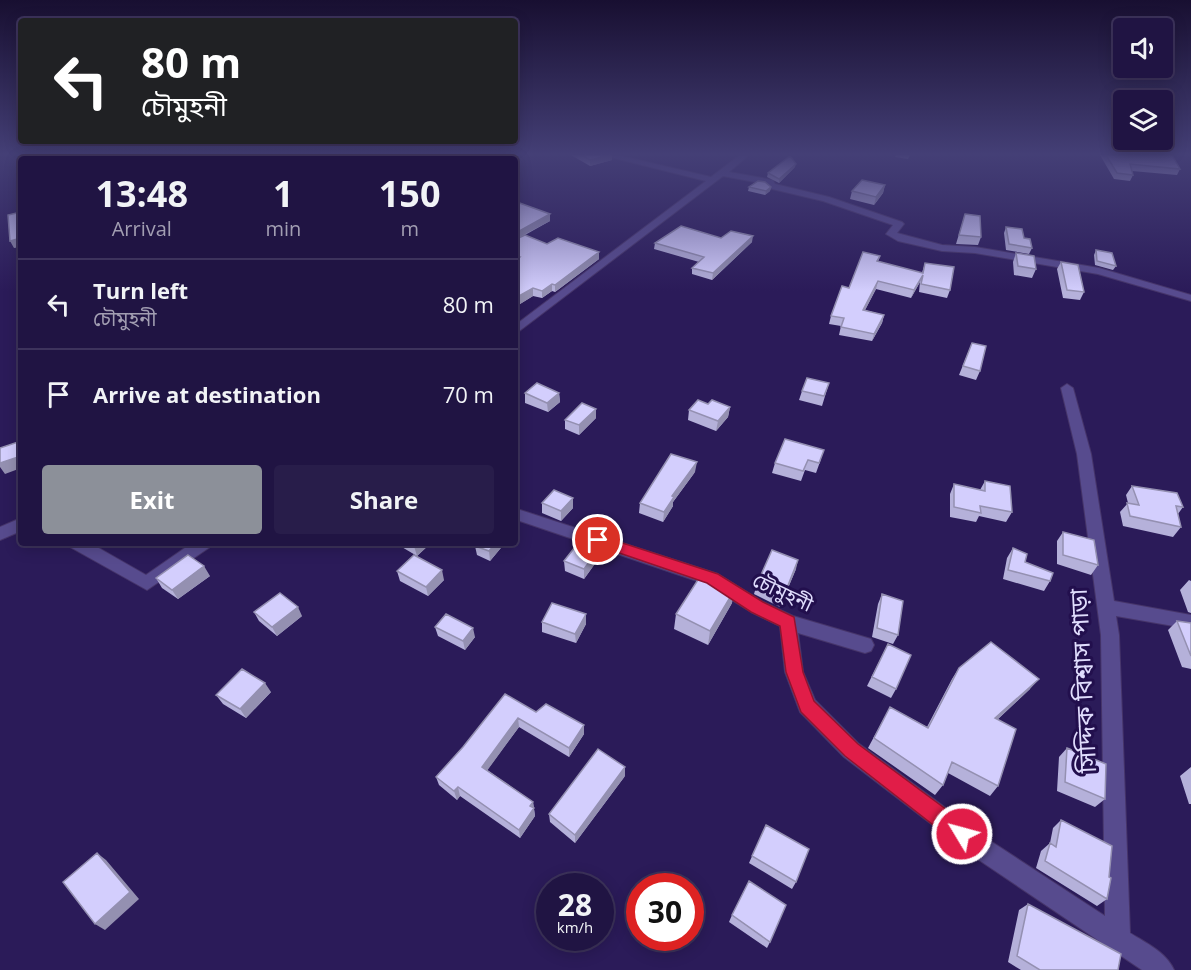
<!DOCTYPE html>
<html lang="en">
<head>
<meta charset="utf-8">
<style>
  body { margin:0; font-family:"Open Sans","Noto Sans Bengali",sans-serif; background:#281d4a; color:#f1f3f6; height:100vh; display:flex; flex-direction:column; font-size:22px; white-space:nowrap }
  * { box-sizing:border-box; margin:0 }
  p { font-size:20px; color:#a29eb2 }
  .icon { flex:none; width:33px; height:33px; fill:none; stroke:currentColor; stroke-width:2; stroke-linecap:round; stroke-linejoin:round }
  .map { position:relative; flex:1; overflow:hidden }
  .panel { position:absolute; left:18px; top:156px; width:500px; height:390px; display:flex; flex-direction:column; background:#201443; border-radius:6px; box-shadow:0 3px 15px #0003,0 0 0 2px #3d335c }
  .panel>* { flex:none }
  .guide { position:absolute; left:18px; top:18px; width:500px; height:126px; border-radius:6px; box-shadow:0 3px 15px #0003,0 0 0 2px #3d335c; background:#202124; color:#fff; overflow:hidden }
  .controls { position:absolute; left:1113px; top:18px; display:grid; gap:12px }
  .controls a { display:grid; place-items:center; width:60px; height:60px; border-radius:6px; background:#201443; box-shadow:0 3px 15px #0003,0 0 0 2px #3d335c; font-size:30px }
  .speed { position:absolute; left:536px; top:873px; display:flex; gap:12px; font-size:30px; font-weight:700; text-align:center }
  .speed>* { display:grid; place-content:center; width:78px; height:78px; border-radius:50%; background:#201443; box-shadow:0 3px 15px #0003,0 0 0 2px #3d335c; line-height:1 }
  .speed small { font-size:15px; font-weight:400 }
  .speed .limit { border:9px solid #d22; background:#fff; color:#111 }
  .pin { position:absolute; display:grid; place-items:center; width:51px; height:51px; color:#fff; margin:-26px; border:3px solid #fff; border-radius:50%; box-shadow:0 2px 6px #0007 }
  .me { position:absolute; width:66px; margin:-33px; rotate:307deg; stroke-linejoin:round; filter:drop-shadow(0 0 4px #0008) }
  .turn { display:flex; align-items:center; gap:21px; height:126px; padding:0 24px; font-size:27px }
  .turn .icon { width:78px; height:78px; stroke-width:2.5 }
  .turn b { display:block; font-size:42px; line-height:51px }
  .eta { display:flex; justify-content:space-evenly; align-items:center; height:102px; text-align:center }
  .eta b { font-size:36px; font-weight:700; line-height:42px }
  .cta { display:flex; gap:12px; margin-top:auto; padding:12px 24px }
  .cta a { flex:1; height:69px; border-radius:6px; background:#8c9099; color:#fff; font-size:24px; font-weight:700; line-height:69px; text-align:center }
  .cta a+a { background:#281d4a; color:#f1f3f6 }
  ul { padding:0; list-style:none }
  li { display:flex; align-items:center; gap:18px; height:90px; padding:0 24px; border-top:2px solid #3d335c }
  li div { flex:1 }
  li b { display:block; font-size:22px }
  li em { font-style:normal }
  .map>svg:first-child { display:block }
  .lines { fill:none; stroke-linecap:round; stroke-linejoin:round }
  .minor-casing { stroke:#46356a; stroke-width:2 }
  .minor { fill:#574b8e; fill-rule:evenodd }
  .wall { fill:#b5b1da }
  .shaded-wall { fill:#9490b1 }
  .building { fill:#d3cefd; stroke:#9490b1; stroke-width:1.5 }
  .route { fill:#e11d48; stroke:#92132f; stroke-width:1.5 }
  .labels { text-anchor:middle; dominant-baseline:central; stroke-width:6; stroke-linejoin:round; paint-order:stroke }
  .street-label { font-size:20px; fill:#e0ddfd; stroke:#220f4d }
  .near-street-label { font-size:24px; fill:#e0ddfd; stroke:#220f4d }
</style>
</head>
<body>
<div class="map">
<svg width="1191" height="970" viewBox="0 0 1191 970">
  <rect width="100%" height="100%" fill="#2b1b59"/>
  <g class="lines">
    <g class="minor-casing">
      <path id="minor" d="M131,155h8l2,4h-8z
        M602,155h15l94,22 29,-22h9l-20,17 44,8 2,4 54,13 73,25 2,2 -7,9 45,12 33,2 124,21 92,27v6l-93,-27 -123,-21 -33,-2 -44,-10 -12,-7 7,-9 -70,-24 -55,-13 -2,-4 -43,-8 -209,159v-9l192,-145z
        M1067,384l6,4 18,66 23,147 77,14v14l-75,-13 3,19 11,298c16,10 36,19 44,37h-32l-169,-114 -129,-99 -44,-45 -15,-40 -5,-46 -29,-14 -45,-28 -192,-65v-11l204,66 45,28 30,14 78,23 3,6 -3,6 -6,2 -67,-20 5,39 12,28 43,43 131,97 116,76 -4,-281 -24,-181 -16,-66z
        M21,518v13l-21,9v-13z
        M68,543h22l56,32 46,-32h20l-2,4 -63,43 -77,-43z"/>
    </g>
    <use href="#minor" class="minor"/>
  </g>
  <path class="wall" d="M571,155h41v5l-22,6z
    M896,155h14l-2,4 -13,-2z
    M1100,155h72l8,14 -3,6 -45,-4 1,4 -3,6 -16,-2z
    M795,167l-16,16 -12,-6 1,-4z
    M885,185l-2,8 -9,12 -24,-6 2,-8z
    M749,187h22l-1,4 -5,4 -17,-4z
    M514,201l36,13v7l-25,14 22,9 52,15 -44,33 -3,-1 -10,7 -9,-2 -13,8 -6,-2z
    M965,214l16,23 -3,8 -22,-1z
    M1006,227l18,11 8,10 -3,6 -23,-4 -2,-17z
    M721,238l31,4 -40,38 -20,-6v-6l7,-6 -45,-13 1,-6z
    M1096,250l20,16 -3,4 -18,-5 -1,-10z
    M1016,253l20,16 -4,9 -18,-3 -1,-13z
    M880,256l-2,6 44,11 3,-10 25,27 -3,8 -28,-6 1,-10 -9,16 -35,-9 -11,21 19,5 -2,8 -10,18 -33,-6 2,-9 -12,-2 2,-8z
    M1061,262l23,30 -4,8 -17,-2 -6,-29z
    M972,343l8,28 -4,9 -17,-5z
    M829,383l-7,23 -23,-6 3,-9z
    M525,393h34l1,9 -12,10 -23,-9z
    M708,404l22,3 -2,10 -12,14 -28,-11 1,-10z
    M596,418l-17,17 -14,-6v-9z
    M821,459l-5,14 -11,-3 -4,11 -29,-8 3,-10z
    M695,472l-22,30v4l-10,16 -24,-9 1,-10z
    M985,481l27,31 -6,10 -27,-6 -3,6 -26,-5v-23l4,-10 26,6z
    M1132,486l51,21 -5,7 3,13 -8,10 -50,-11 -3,-14 8,-9 -2,-8z
    M542,503l31,5 -12,13 -19,-8z
    M1063,532l35,33 -7,10 -34,-11v-23z
    M395,543h36l-14,13z
    M477,543h28l-15,18 -13,-6 -2,-9z
    M1013,548l12,14 25,19 -6,10 -41,-12 4,-21z
    M602,554l-18,25 -19,-8 -1,-10z
    M796,569l-16,38 -26,-13 3,-10z
    M397,571l47,9 -16,16 -28,-15z
    M210,576l-32,23 -16,-11 -6,-10z
    M1189,580l2,1v32l-3,-1 -8,-22z
    M882,594l16,41 -5,9 -21,-7 6,-33z
    M732,603l-24,42 -34,-16 2,-15z
    M254,612l48,4 -25,20 -18,-15z
    M1177,621l14,2v46l-9,-2 -14,-37z
    M542,622l44,2 -10,19 -34,-11z
    M435,627l40,10 -10,13 -27,-14z
    M888,644l8,45 -5,9 -24,-12z
    M959,668l71,21 -33,31 1,66 -8,10 -42,-23 -5,12 -8,10 -67,-47 22,-41 37,20 25,-48z
    M271,692l-25,26 -23,-14 -7,-9z
    M505,694l31,18 48,22 -15,23 -50,-30 -32,43 46,32 2,14 -15,22 -60,-42 -3,4 -18,-15 -3,-8 27,-30z
    M1067,748l38,51 -10,8 -38,-16 2,-34z
    M1191,767v37h-2l-9,-28z
    M625,776l-50,67 -25,-21 -1,-8z
    M1061,820l46,79 -10,7 -61,-38 5,-17 9,-8 3,-15z
    M766,825l30,57 -4,7 -43,-26z
    M1028,904l90,66h-97l-13,-8 11,-52z
    M732,915l38,27 -3,6 -38,-26z"/>
  <path class="shaded-wall" d="M610,155h2v5l-22,6v-6z
    M796,164l-1,3 -16,16v-4z
    M885,185l-2,8 -9,12 2,-8z
    M771,187l-1,4 -5,4 1,-4z
    M550,214v7l-36,19v-6z
    M753,236l-1,6 -40,38 1,-7z
    M21,238v9l-7,1 -4,-7z
    M599,252v7l-44,33v-7z
    M923,275l-3,7 -9,16 3,-8z
    M878,281l-2,8 -15,29 2,-8z
    M552,284v7l-10,7v-7z
    M533,288v8l-13,8 -1,-8z
    M884,315l-2,8 -10,18 2,-7z
    M559,393l1,9 -12,10 -1,-9z
    M730,407l-2,10 -12,14 2,-10z
    M596,409v9l-17,17v-10z
    M21,456v12l-16,6 -5,-7v-4z
    M697,462l-2,10 -22,30v4l-10,16 1,-10 8,-16z
    M573,498v10l-12,13v-10z
    M516,519l2,10 -4,3v-11z
    M418,543h13l-14,13 -3,-10z
    M496,543h9l-15,18 -1,-10z
    M602,544v10l-18,25v-10z
    M798,560l-2,9 -16,38 3,-9z
    M204,566l6,10 -32,23 -6,-9z
    M442,570l2,10 -16,16 -2,-9z
    M735,589l-3,14 -24,42 2,-14z
    M298,607l4,9 -25,20 -5,-9z
    M586,614v10l-10,19 -1,-9z
    M473,628l2,9 -10,13 -2,-9z
    M1039,679l-9,10 -43,40 8,-11z
    M265,683l6,9 -25,26 -6,-9z
    M518,718l1,9 -35,48 -2,-8z
    M584,725v9l-15,23v-9z
    M625,767v9l-50,67v-8z
    M458,787l2,9 -3,4 -3,-9z
    M533,802l2,14 -15,22 -1,-8z
    M97,853l9,7 33,39 -34,31 -10,-6z"/>
  <path class="building" d="M142,155h20l2,4h-20z
    M581,155h29l-20,5z
    M1106,155h66l8,14 -50,-5 3,11 -16,-2z
    M257,156l2,3 -17,-1z
    M790,156l6,8 -17,15 -11,-6z
    M862,180l23,5 -9,12 -24,-6z
    M758,181l7,1 6,5 -5,4 -17,-4z
    M514,201l36,13 -36,20z
    M21,212v26l-11,3 -2,-26z
    M965,214l15,2 1,21 -22,-2z
    M681,226l40,12 10,-7 22,5 -40,37 -21,-5 12,-11 -49,-14z
    M1006,227l16,2 2,9 6,1 2,9 -23,-4z
    M525,235l22,9 11,-6 41,14 -44,33 -3,-1 -10,7 -9,-3 -14,8 -5,-1v-34l6,-4 -6,-2v-15z
    M1096,250l16,3 4,13 -19,-5z
    M863,252l17,4 -3,5 46,12 2,-10 29,4 -4,23 -29,-6 2,-9 -9,15 -36,-9 -15,29 21,5 -10,19 -33,-7 3,-9 -13,-2 11,-30 7,2z
    M1016,253l18,3 2,13 -18,-3z
    M1061,262l17,3 6,27 -17,-2z
    M972,343l14,3 -6,25 -17,-5z
    M807,378l22,5 -5,13 -22,-5z
    M537,383l22,10 -12,10 -22,-10z
    M698,400l10,4 4,-4 18,7 -12,14 -29,-11z
    M582,403l14,6 -17,16 -14,-5z
    M785,439l39,11 -5,13 -11,-3 -5,11 -28,-8z
    M21,441v15l-21,7v-15z
    M671,454l26,8 -25,34 2,1 -10,15 -24,-9z
    M985,481l25,5 2,26 -32,-6 1,7 -27,-6v-23l31,7z
    M1132,486l45,7 6,14 -7,-1 5,21 -51,-11 -3,-13 12,2z
    M554,490l19,8 -12,13 -19,-8z
    M1063,532l31,8 4,25 -35,-10z
    M583,537l19,7 -18,25 -20,-8z
    M408,543h10l-4,3z
    M477,543h19l-7,8 -14,-5z
    M1013,548l14,6 -2,8 28,11 -3,8 -42,-11z
    M772,550l26,10 -15,38 -26,-14z
    M188,555l16,11 -32,24 -16,-12z
    M414,555l28,15 -16,17 -29,-16z
    M703,572l32,17 -25,42 -34,-17z
    M280,593l18,14 -26,20 -18,-15z
    M882,594l21,7 -5,34 -21,-7z
    M552,603l34,11 -11,20 -33,-12z
    M446,614l27,14 -10,13 -28,-14z
    M1177,621l14,2v33z
    M991,642l48,37 -44,39 21,11 -18,57 -46,-24 -9,23 -69,-47 16,-31 38,21 31,-60z
    M888,644l23,11 -15,34 -24,-12z
    M242,669l23,14 -25,26 -24,-14z
    M505,694l31,18 10,-8 38,21 -15,23 -51,-30 -36,49 51,35 -3,4 4,2 -15,22 -61,-43 -4,4 -18,-14 27,-30z
    M1067,748l39,16 -1,35 -40,-17z
    M598,749l27,18 -50,68 -26,-21z
    M1061,820l51,26 -3,31 2,1 -4,21 -62,-38 5,-18 6,4z
    M766,825l43,24 -13,33 -44,-26z
    M97,853l33,39 -35,32 -32,-42z
    M749,881l37,24 -16,37 -38,-27z
    M1028,904l93,50 -3,16h-78l-23,-14z"/>
  <linearGradient id="sky" x2="0" y2="1"><stop stop-color="#180f31"/><stop offset="0.53" stop-color="#443f76"/><stop offset="1" stop-color="#443f76" stop-opacity="0"/></linearGradient>
  <rect width="1191" height="291" fill="url(#sky)"/>
  <path class="route" d="M598,535l120,39 45,28 31,15 9,55 11,29 44,43 112,83 3,7 -3,8 -8,3 -7,-3 -110,-86 -44,-44 -15,-40 -6,-46 -29,-14 -44,-29 -114,-39 -3,-4 3,-3z"/>
  <g class="labels">
    <g class="street-label">
      <text transform="translate(783 592) rotate(25)">চৌমুহনী</text>
    </g>
    <g class="near-street-label">
      <text transform="translate(1082 681) rotate(-93)">সিদ্দিক বিশ্বাস পাড়া</text>
    </g>
  </g>
</svg>
<div class="controls">
<a><svg class="icon" aria-label="sound" viewBox="0 0 24 24"><path d="M4 9h4l5-4v14l-5-4H4zM17 9q2 3 0 6"/></svg></a>
<a><svg class="icon" aria-label="layers" viewBox="0 0 24 24"><path d="M12 4l9 5-9 5-9-5zM3 14l9 5 9-5"/></svg></a>
</div>
<div class="speed"><div>28<small>km/h</small></div><div class="limit">30</div></div>
<div class="pin" style="left:598px;top:540px;background:#d93025"><svg class="icon" aria-label="arrive" viewBox="0 0 24 24"><path d="M6 21V4h12l-3 4 3 4H6"/></svg></div>
<svg class="me" style="left:962px;top:834px" viewBox="-20 -20 40 40"><circle r="17" fill="#e11d48" stroke="#fff" stroke-width="3"/><path d="M0-11L8 9 0 5-8 9z" fill="#fff"/></svg>
<div class="guide">
<div class="turn"><svg class="icon" aria-label="left" viewBox="0 0 24 24"><path d="M17 20v-9H6M10 6l-5 5 5 5"/></svg><div><b>80 m</b>চৌমুহনী</div></div>
</div>
<section class="panel">
<div class="eta">
<div><b>13:48</b><p>Arrival</p></div>
<div><b>1</b><p>min</p></div>
<div><b>150</b><p>m</p></div>
</div>
<ul>
<li><svg class="icon" aria-label="left" viewBox="0 0 24 24"><path d="M17 20v-9H6M10 6l-5 5 5 5"/></svg><div><b>Turn left</b><p>চৌমুহনী</p></div><em>80 m</em></li>
<li><svg class="icon" aria-label="arrive" viewBox="0 0 24 24"><path d="M6 21V4h12l-3 4 3 4H6"/></svg><div><b>Arrive at destination</b></div><em>70 m</em></li>
</ul>
<div class="cta"><a>Exit</a><a>Share</a></div>
</section>
</div>
</body>
</html>
